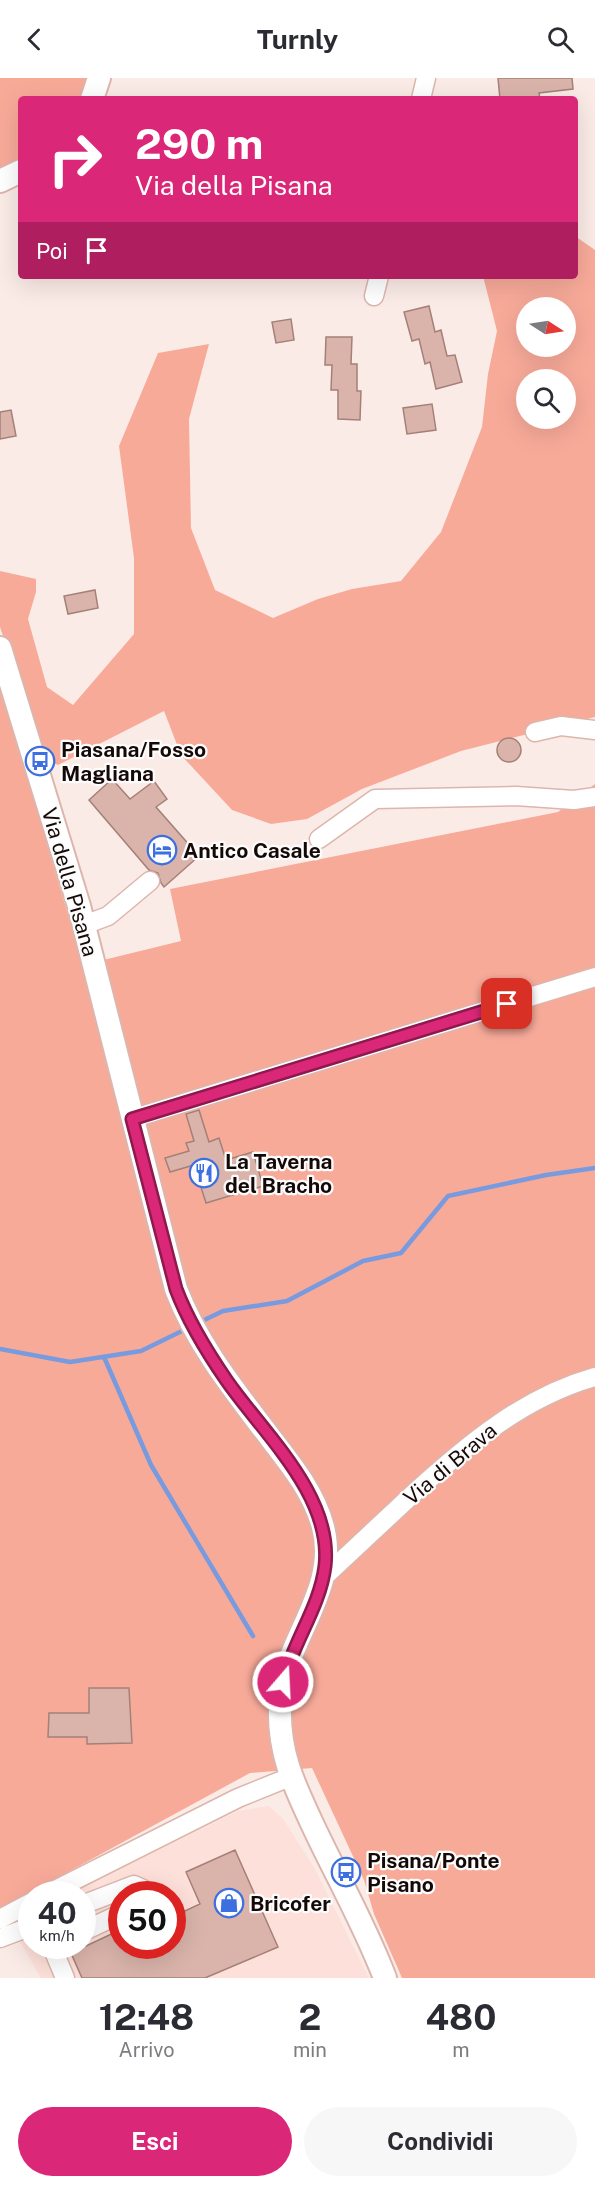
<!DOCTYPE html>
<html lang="it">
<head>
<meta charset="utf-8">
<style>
  body { margin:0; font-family:"Public Sans",sans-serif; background:#f7f7f7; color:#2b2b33; height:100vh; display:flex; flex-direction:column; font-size:22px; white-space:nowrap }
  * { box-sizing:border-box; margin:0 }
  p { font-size:20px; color:#7c7c81 }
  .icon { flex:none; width:33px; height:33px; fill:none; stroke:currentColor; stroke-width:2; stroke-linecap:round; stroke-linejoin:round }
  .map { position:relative; height:1900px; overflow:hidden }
  .side { display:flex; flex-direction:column; background:#fff; flex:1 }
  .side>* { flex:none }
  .banner { position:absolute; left:18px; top:18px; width:560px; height:183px; border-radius:6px; box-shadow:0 6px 24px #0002; background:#db2777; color:#fff; overflow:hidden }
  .needle { width:39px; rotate:102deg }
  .controls { position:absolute; left:516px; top:219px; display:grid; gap:12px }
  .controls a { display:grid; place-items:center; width:60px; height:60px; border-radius:50%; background:#fff; box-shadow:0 6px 24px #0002; font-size:30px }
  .speed { position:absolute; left:18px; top:1803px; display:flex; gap:12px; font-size:30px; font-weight:700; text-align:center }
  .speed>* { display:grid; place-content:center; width:78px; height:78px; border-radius:50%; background:#fff; box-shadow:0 6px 24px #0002; line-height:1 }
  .speed small { font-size:15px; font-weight:400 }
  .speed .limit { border:9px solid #d22; background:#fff; color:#111 }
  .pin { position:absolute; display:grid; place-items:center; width:51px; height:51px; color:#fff; margin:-26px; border-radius:12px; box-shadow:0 3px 9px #0006 }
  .me { position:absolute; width:66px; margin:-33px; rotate:19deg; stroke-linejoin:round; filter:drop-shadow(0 0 4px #0008) }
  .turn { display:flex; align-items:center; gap:21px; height:126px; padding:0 18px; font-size:27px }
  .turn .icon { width:78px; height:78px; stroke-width:2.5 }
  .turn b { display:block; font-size:42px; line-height:51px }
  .then { display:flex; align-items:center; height:57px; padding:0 18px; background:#0003; gap:12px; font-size:22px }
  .eta { display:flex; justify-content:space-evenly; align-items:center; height:102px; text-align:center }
  .eta b { font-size:36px; font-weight:700; line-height:42px }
  .cta { display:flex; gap:12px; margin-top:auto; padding:12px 18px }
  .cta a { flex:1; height:69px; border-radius:36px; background:#db2777; color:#fff; font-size:24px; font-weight:700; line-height:69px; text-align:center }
  .cta a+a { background:#f7f7f7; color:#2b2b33 }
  header { display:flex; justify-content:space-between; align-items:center; height:78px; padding:0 18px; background:#fff; font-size:27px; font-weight:700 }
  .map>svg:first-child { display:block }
  .built { fill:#fde0d9; fill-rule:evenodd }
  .green { fill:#f8aa99; fill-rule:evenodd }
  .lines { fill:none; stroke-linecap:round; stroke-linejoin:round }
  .stream { stroke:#789ade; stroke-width:4.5 }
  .building { fill:#dab4ab; stroke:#a48078; stroke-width:1.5 }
  .minor-casing { stroke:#dcb6ad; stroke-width:21 }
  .major-casing { stroke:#dcb6ad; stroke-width:26 }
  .minor { stroke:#fff; stroke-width:18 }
  .major { stroke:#fff; stroke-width:22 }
  .route-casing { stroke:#8e194d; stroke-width:15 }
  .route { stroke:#db2777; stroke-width:10 }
  .labels { text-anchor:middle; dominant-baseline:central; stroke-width:4.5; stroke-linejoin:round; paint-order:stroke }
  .poi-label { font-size:21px; font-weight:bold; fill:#150907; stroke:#fcfcfc; text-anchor:start }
  .street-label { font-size:21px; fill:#150907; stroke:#fcfcfc }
</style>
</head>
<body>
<header><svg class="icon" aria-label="back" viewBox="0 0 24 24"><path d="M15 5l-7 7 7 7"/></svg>Turnly<svg class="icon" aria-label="search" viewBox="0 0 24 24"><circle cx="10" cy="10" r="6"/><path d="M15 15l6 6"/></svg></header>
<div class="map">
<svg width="595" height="1900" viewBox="0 0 595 1900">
  <rect width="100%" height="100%" fill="#fbebe7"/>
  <path class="built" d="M269,1728l15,14 31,49 54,109h-328l-31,-54 21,-10 1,32h50v-52h-13l169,-83zM122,1816h50v52h-50z"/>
  <path class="green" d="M0,0h89l-8,21h-60v62l-21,12z
    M575,158l20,14v467l-134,34 -99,38 -55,30 -36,5 -39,-14 -51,-55 -17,-44 -106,54 -14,-6 -44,-132v-56l36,8v13l-8,27 19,68 26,18 61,-71v-76l-15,-112 39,-93 51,-9 -20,75 2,109 24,62 58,28 45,-19 34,-10 49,-8 40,-49 41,-105 6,-53 9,-43 -14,-55h91zM526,230h40v38h-40zM526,302h40v38h-40z
    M0,609l83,278 98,-24 -11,-52 388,-77 37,-28v1194h-193l-28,-64 -10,-34 -52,-112 -62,5 -250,136z"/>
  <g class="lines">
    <path class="stream" d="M198,1245l25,-12 64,-10 76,-40 38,-8 47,-57 98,-21 49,-7
      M0,1271l70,13 71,-11 47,-23
      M104,1279l47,108 102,171"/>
  </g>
  <path class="building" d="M498,0h74l1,11 -34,4 1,6h-40z
    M429,228l6,26 6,-2 6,26 8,-1 7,27 -26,7 -6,-27 -5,2 -6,-25 -7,2 -8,-29z
    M291,241l3,21 -18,3 -4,-21z
    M326,259h26l-1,27h6v27h4l-1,29 -22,-1v-29h-7l1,-25h-7z
    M432,326l4,26 -29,4 -4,-26z
    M11,332l5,26 -16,3v-27z
    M95,512l3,18 -30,6 -4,-18z
    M497 672a12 12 0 1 1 24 0a12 12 0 1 1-24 0Z
    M112,701l18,20 24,-18 13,18 -11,8 43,49 -35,31 -3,-4 -3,-10 -9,-3 -60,-70z
    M199,1032l10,32 10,-4 7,22 27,-8 10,34 -57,17 -12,-38 -24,7 -5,-14 24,-7 -3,-8 8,-2 -8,-27z
    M89,1610h40l3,55 -45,1v-7h-39l1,-24h40z
    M235,1772l43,97 -73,31h-123l-11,-25 51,-24v17h50v-29l28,-13 -14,-32z"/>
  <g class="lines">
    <g class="minor-casing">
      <path id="minor" d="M421,21l5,-21
        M374,218l5,-20
        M535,654l26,-6 34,4
        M319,761l56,-40 141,-3 58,4 21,-3
        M84,847l24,-9 42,-35
        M131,1041l464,-142
        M323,1500c30,-28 61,-57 91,-85 54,-49 110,-96 181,-116
        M47,1816l191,-96 52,-21
        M82,1827l52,-20 9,4v5
        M0,1841l32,-17
        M82,1854l40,-19
        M0,1860l32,-12
        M60,1868l-5,8 10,24"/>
    </g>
    <g class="major-casing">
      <path id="major" d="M92,21l7,-21
        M0,103l21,-10
        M0,570l79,258 97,383c19,50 51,92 83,134 24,32 54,65 64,104 17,65 -42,116 -43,178 -2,51 16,84 37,129 23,48 49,94 68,144"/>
    </g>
    <use href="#minor" class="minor"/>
    <use href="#major" class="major"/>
  </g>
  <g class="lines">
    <g class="route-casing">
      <path id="route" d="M283,1604c10,-40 37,-75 42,-116 8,-70 -61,-132 -98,-185 -20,-29 -39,-60 -51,-92l-44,-170 375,-115"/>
    </g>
    <use href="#route" class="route"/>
  </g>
  <defs>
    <g id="bus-ring" transform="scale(1.5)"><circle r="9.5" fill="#fcfcfc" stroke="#3d6fe0" stroke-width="1.5"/><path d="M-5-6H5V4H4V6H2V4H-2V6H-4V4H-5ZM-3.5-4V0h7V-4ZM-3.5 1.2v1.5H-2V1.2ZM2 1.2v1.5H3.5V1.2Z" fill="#3d6fe0"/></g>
    <g id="hotel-ring" transform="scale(1.5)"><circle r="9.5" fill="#fcfcfc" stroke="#3d6fe0" stroke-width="1.5"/><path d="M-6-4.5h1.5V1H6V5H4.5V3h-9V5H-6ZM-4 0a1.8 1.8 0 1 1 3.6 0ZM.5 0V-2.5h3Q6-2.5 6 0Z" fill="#3d6fe0"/></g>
    <g id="restaurant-ring" transform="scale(1.5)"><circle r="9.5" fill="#fcfcfc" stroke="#3d6fe0" stroke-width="1.5"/><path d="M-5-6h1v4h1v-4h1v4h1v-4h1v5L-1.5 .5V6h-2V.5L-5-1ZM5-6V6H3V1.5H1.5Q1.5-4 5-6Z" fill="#3d6fe0"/></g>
    <g id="shop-ring" transform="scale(1.5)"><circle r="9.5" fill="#fcfcfc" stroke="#3d6fe0" stroke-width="1.5"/><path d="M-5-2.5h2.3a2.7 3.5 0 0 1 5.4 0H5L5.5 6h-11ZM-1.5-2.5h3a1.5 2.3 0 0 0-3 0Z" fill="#3d6fe0"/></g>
  </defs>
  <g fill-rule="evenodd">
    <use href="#bus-ring" x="40" y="683"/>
    <use href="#hotel-ring" x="162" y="772"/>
    <use href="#restaurant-ring" x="204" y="1095"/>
    <use href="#bus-ring" x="346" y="1794"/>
    <use href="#shop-ring" x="229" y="1825"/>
  </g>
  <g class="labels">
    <g class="poi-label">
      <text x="61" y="671">Piasana/Fosso<tspan x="61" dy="24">Magliana</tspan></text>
      <text x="183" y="772">Antico Casale</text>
      <text x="225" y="1083">La Taverna<tspan x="225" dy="24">del Bracho</tspan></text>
      <text x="367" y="1782">Pisana/Ponte<tspan x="367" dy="24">Pisano</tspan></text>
      <text x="250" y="1825">Bricofer</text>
    </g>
    <g class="street-label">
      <text transform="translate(70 804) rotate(74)">Via della Pisana</text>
      <text transform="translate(450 1386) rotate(-40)">Via di Brava</text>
    </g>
  </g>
</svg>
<div class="controls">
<a><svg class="needle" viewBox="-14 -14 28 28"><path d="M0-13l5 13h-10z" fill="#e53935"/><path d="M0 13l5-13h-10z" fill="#7c7c81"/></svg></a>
<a><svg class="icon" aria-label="search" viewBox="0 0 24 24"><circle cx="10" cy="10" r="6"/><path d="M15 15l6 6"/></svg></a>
</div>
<div class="speed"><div>40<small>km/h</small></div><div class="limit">50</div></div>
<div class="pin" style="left:507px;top:926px;background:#d93025"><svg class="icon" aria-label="arrive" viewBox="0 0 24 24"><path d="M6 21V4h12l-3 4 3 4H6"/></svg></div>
<svg class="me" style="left:283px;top:1604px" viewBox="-20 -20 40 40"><circle r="17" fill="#db2777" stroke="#fff" stroke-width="3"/><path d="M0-11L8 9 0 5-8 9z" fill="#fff"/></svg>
<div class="banner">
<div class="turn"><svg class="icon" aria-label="right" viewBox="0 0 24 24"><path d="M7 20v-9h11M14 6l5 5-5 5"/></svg><div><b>290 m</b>Via della Pisana</div></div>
<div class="then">Poi<svg class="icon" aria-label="arrive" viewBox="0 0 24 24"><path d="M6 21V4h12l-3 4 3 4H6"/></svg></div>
</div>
</div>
<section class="side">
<div class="eta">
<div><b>12:48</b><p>Arrivo</p></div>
<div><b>2</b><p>min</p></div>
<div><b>480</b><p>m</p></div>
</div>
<div class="cta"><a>Esci</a><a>Condividi</a></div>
</section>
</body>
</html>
